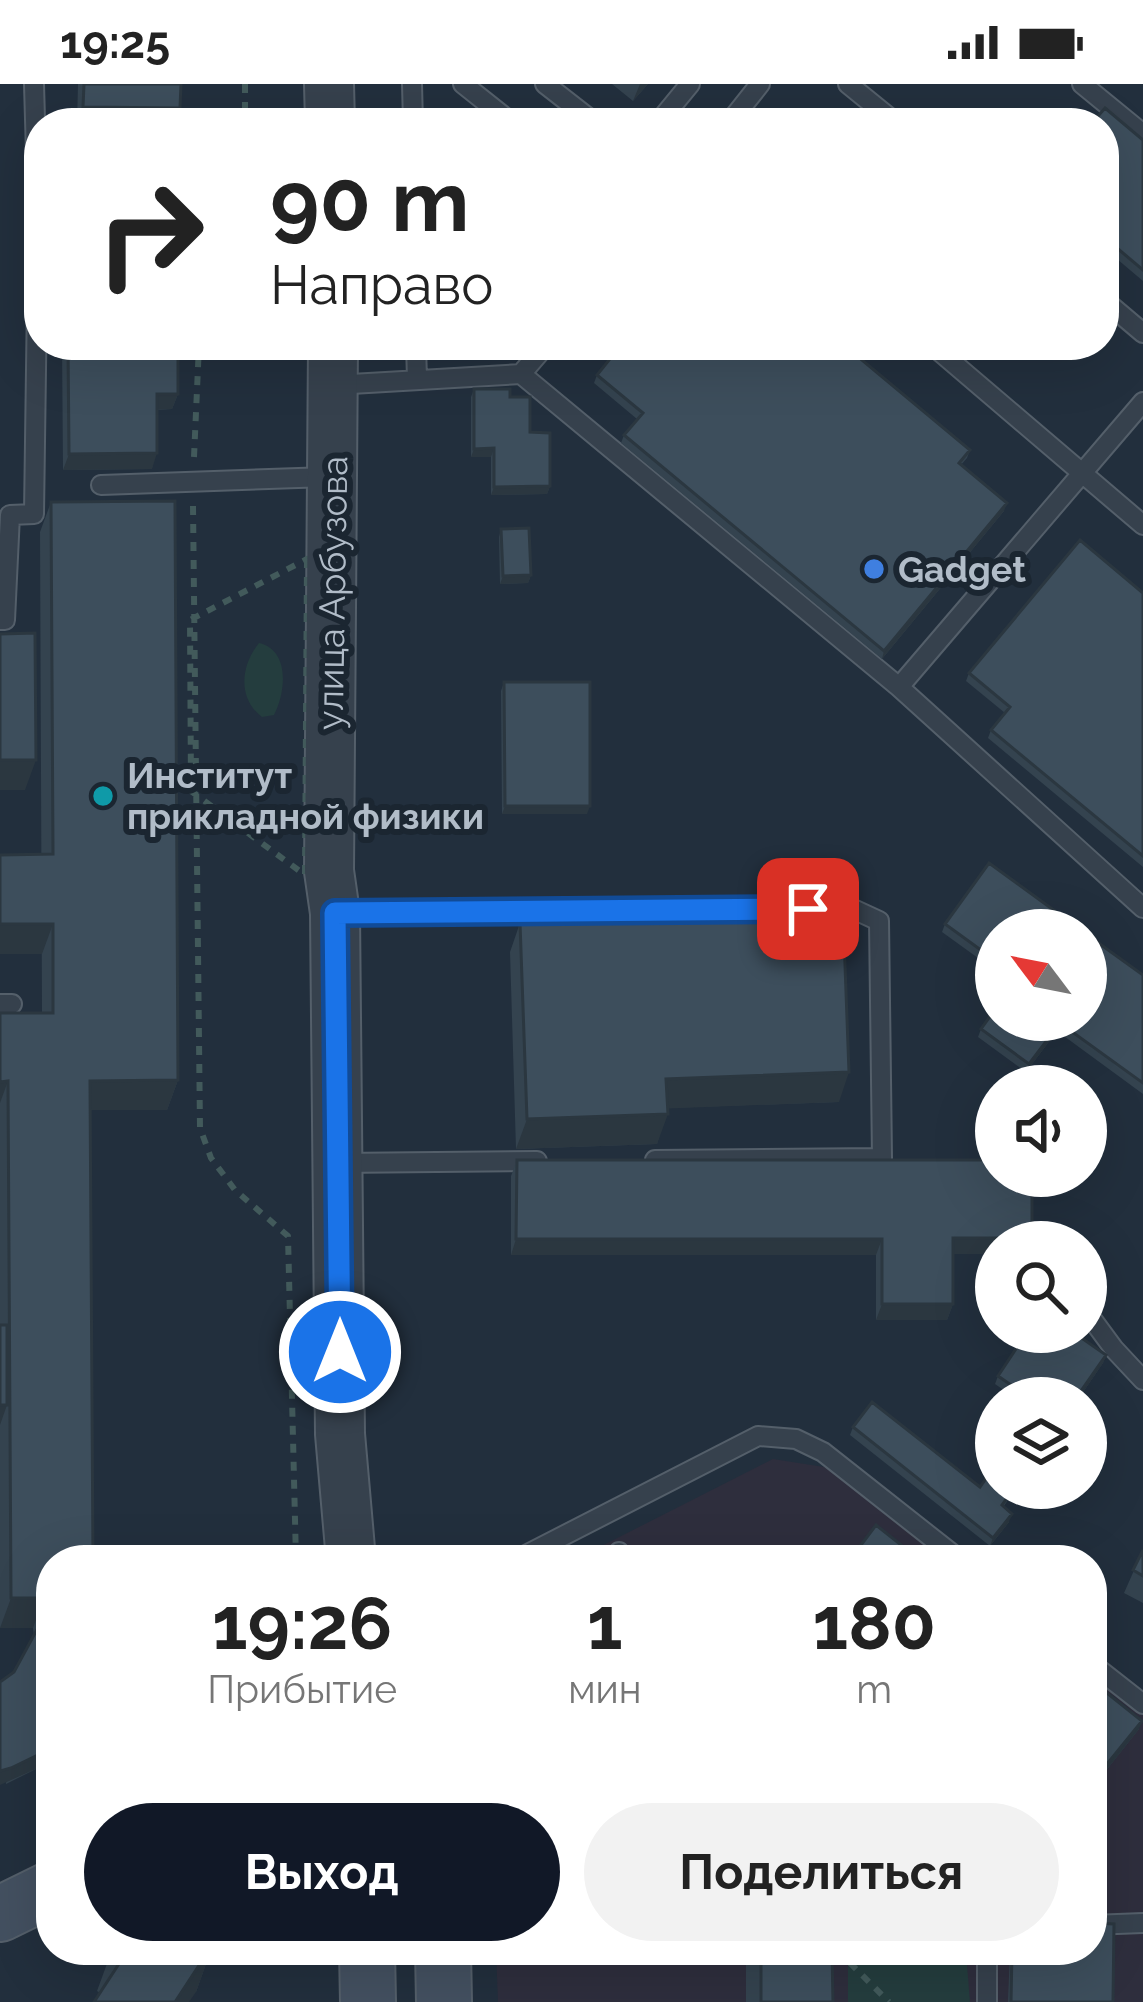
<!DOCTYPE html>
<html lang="ru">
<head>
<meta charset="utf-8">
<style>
  body { margin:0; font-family:Raleway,sans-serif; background:#f2f2f2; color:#222; height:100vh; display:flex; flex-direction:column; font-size:45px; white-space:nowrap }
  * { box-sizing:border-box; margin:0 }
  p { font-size:39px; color:#767676 }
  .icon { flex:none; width:66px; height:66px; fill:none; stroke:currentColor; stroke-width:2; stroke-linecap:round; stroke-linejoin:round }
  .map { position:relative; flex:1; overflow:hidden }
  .sheet { position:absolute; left:36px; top:1461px; width:1071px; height:420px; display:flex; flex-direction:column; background:#fff; border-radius:48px; box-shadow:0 12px 48px #0002 }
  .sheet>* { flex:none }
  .guide { position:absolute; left:24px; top:24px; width:1095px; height:252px; border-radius:48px; box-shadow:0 12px 48px #0002; background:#fff; color:#222; overflow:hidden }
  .needle { width:78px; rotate:302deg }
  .fabs { position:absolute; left:975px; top:825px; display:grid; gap:24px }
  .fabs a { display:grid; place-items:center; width:132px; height:132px; border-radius:50%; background:#fff; box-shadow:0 12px 48px #0002; font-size:60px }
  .pin { position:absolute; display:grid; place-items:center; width:102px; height:102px; color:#fff; margin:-51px; border-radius:24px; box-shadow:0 6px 18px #0006 }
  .me { position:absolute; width:132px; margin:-66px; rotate:0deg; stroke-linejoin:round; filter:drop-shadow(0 0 9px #0008) }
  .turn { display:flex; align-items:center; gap:42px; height:252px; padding:0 48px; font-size:54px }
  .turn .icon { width:156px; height:156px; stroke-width:2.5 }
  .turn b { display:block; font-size:84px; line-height:102px }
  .eta { display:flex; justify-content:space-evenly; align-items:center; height:204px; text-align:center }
  .eta b { font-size:72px; font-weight:700; line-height:84px }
  .cta { display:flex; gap:24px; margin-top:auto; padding:24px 48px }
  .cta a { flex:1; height:138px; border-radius:72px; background:#111827; color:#fff; font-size:48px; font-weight:700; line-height:138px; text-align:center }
  .cta a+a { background:#f2f2f2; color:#222 }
  .status { display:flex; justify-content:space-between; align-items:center; height:84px; padding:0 60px; background:#fff; direction:ltr }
  .status svg { height:33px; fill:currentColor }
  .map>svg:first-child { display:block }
  .medical { fill:#2e2e3d }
  .green { fill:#243d3e }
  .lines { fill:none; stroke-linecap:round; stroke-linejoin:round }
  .service-casing { stroke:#545f6a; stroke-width:22 }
  .tertiary-casing { stroke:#545f6a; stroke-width:52 }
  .secondary-casing { stroke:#545f6a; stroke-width:58 }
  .path { stroke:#425a5b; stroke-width:6; stroke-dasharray:9 9; stroke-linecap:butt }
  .service { stroke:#36414d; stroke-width:18 }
  .tertiary { stroke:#36414d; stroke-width:48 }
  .secondary { stroke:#435060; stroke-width:54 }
  .wall { fill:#34434f }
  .shaded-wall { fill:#2b3740 }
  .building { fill:#3d4e5c; stroke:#2b3740; stroke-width:3 }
  .route-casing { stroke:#114b97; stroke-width:30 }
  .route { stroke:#1a73e8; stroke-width:21 }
  .shop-dot { fill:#3f7fe0; stroke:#1b2631; stroke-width:4.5 }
  .culture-dot { fill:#0f9aa8; stroke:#1b2631; stroke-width:4.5 }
  .labels { text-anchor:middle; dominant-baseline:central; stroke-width:12; stroke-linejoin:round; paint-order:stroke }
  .poi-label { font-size:36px; font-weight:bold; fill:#b1bcc8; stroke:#1b2631; text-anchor:start }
  .street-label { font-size:36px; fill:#b1bcc8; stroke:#1b2631 }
</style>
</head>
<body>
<div class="status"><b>19:25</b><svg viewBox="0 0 49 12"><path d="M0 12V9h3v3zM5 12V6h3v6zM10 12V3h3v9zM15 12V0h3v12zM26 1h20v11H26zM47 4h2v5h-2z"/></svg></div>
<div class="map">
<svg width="1143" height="1918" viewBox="0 0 1143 1918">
  <rect width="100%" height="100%" fill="#222f3d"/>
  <path class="medical" d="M773,1375l83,13 110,88h-392z
    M1092,1577l51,41v300h-645l-2,-52h596z"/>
  <path class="green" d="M259,559c31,7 27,49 15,72l-12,2c-24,-18 -22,-51 -3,-74z
    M848,1866h115l3,3 4,49h-122z"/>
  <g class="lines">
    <g class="service-casing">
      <path id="service" d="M412,0l1,39
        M463,0l49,39
        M545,0l50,39
        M848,0l48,39
        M1082,0l61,50
        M658,39l32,-39
        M729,39l31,-39
        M1104,216l39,33
        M416,261l1,34
        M932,261l211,180
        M521,290l25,-29
        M334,301l187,-11 378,313 244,221
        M101,401l227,-8
        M0,536h5l5,-105 24,-1 4,-289 -4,-141
        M899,603l244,-285
        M336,829l517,-4 26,12 3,237 -227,2
        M0,920h12
        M338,1079l199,-2
        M1086,1227l28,38 29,31
        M516,1476l242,-124 38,3 27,13 137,108
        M619,1476v-8
        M1092,1580l51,40
        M1092,1841l51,-2
        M987,1918v-52"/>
    </g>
    <g class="tertiary-casing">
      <path id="tertiary" d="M329,0l1,39
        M333,261l-4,526 6,42 5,521 11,126"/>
    </g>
    <g class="secondary-casing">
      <path id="secondary" d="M0,1830l51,-25
        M367,1866l1,52
        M443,1866l1,52"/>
    </g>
    <path class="path" d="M245,0v39
      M194,373l5,-112
      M193,422l7,622 11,30 24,32 53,46 8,324
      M307,475l-2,316 -114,-84 -1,-171z
      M837,1866l52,52"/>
    <use href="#service" class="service"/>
    <use href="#tertiary" class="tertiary"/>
    <use href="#secondary" class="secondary"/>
  </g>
  <path class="wall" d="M78,0h103l-1,24 -5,15h-98z
    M612,0h36l-15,17z
    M1104,39l39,17v141l-39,-33z
    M62,261h116v49l-6,15 -15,1 -5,59 -89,1z
    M962,261h28l-12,14z
    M597,291l373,75 -3,8 -6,7 43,46 -122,148 -261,-216 3,-8 13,-16 -43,-36z
    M474,305l36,8 20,35 20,54 -3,8 -56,1v-38h-20v-60z
    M51,418l127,578 -11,30h-77l-39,450v195l-11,12 -34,17 8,-112 20,-36 -1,-8h-33v-615h42l-2,-481z
    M501,445l30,46 -3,8 -28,1 -1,-47z
    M1143,509v274l-155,-129 3,-8 14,-17 -39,-32 3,-8z
    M504,598l83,132h-85l-1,-123z
    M520,839l319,179 -172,6 -10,36 -141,5 -6,-197z
    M945,840l51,6v41l-54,-39z
    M1143,891v119l-86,-63 -31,41 -48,-35 3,-8z
    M517,1076l479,94h-43v50l-6,16h-71v-65h-365v-79z
    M1106,1271l-3,8 -24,35h-64l-20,-14 3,-8z
    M853,1343l127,60 36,1 -12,18 5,16 -19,24 -140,-111z
    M861,1461l41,11 -3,4h-32l-9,-7z
    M1143,1466v53l-19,-10z
    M1092,1597l47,48 -38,48 -9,-7z
    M112,1866h99l-15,42 -96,1 -3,-2z
    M747,1866h14l72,52h-87v-48z
    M1010,1866h2l101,52h-105z"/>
  <path class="shaded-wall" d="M640,0h8l-15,17z
    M83,23l97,1 -5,15h-98z
    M157,310h21l-6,15 -21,1z
    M494,364l-3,9h-20l3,-8z
    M157,369l-5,16 -89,1 6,-16z
    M550,402l-3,8 -56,1 3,-8z
    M1007,419l-3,8 -122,148 2,-8z
    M531,491l-3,8 -28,1 3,-8z
    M0,676h36l-11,30h-25z
    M505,722h85l-3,8h-85z
    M0,840h53l-11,30h-42z
    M1060,939l-3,8 -31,41 3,-8z
    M849,988l-10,30 -184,7 11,-30z
    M178,996l-11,30h-88l11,-29z
    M8,997l-8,22v-21z
    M668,1030l-11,30 -141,5 11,-30z
    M953,1154h79l-2,4h-34v12h-49z
    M516,1155h366l-6,16h-365z
    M882,1220h71l-6,16h-71z
    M1106,1271l-3,8 -24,35h-3z
    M0,1321h7l-7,20z
    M1012,1430l-3,8 -19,24 3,-8z
    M11,1514h40v30l-11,-4 -1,-12 -6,16h-33z
    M1142,1637l-3,8 -38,48 2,-8z
    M51,1661v10l-11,12 -40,18v-14z
    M209,1866h2l-15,42 -7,10h-14z"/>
  <path class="building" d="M84,0h97l-1,24 -97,-1z
    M1105,24l38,32v130l-39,-33v-114h-12z
    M68,261h110v49h-21v59l-88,1z
    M621,261h223l126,105 -11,13 48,40 -123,148 -260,-216 19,-22 -46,-38z
    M474,305h36v8h20v35l20,1v53l-56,1v-39l-20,1z
    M175,417l3,579 -88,1 3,479h-42v38h-40l-3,-517 -8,1v-69h53v-89h-53v-69l53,-1 -2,-352z
    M529,444l2,47 -28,1 -2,-47z
    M1080,456l63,53v263l-152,-126 19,-23 -41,-34z
    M35,549l1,127h-36v-126z
    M504,598h86v124h-85z
    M989,779l92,67h-85v31l-51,-37z
    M843,827l6,161 -183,7 2,35 -141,5 -7,-196z
    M1086,850l57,41v108l-83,-60 -31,41 -48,-35 15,-21v12h90z
    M517,1076h479v16h36v62h-79v66h-71v-65h-366z
    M0,1241h7v80h-7z
    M1027,1248h46l33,23 -30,43h-46l-32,-22z
    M872,1318l108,85 16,-23v24h18l-12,17 10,9 -19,24 -140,-111z
    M876,1441l29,23 -10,12h-14l-20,-15z
    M1143,1466v26l-10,-6z
    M39,1528h12v133l-5,6 -35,17 -11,3v-89l14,-10 26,-48z
    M1092,1597l50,40 -39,48 -11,-9z
    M1092,1839l22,1 -1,78h-102l1,-52h80z
    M128,1866h81l-34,52h-81z
    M761,1866h71l1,52h-72z"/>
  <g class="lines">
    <g class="route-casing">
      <path id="route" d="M340,1268l-5,-439 473,-4"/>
    </g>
    <use href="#route" class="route"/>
  </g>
  <circle class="shop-dot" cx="874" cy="485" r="12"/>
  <circle class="culture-dot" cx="103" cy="712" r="12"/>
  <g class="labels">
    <g class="poi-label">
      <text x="898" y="485">Gadget</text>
      <text x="127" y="691">Институт<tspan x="127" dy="41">прикладной физики</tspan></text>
    </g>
    <g class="street-label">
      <text transform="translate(332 509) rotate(-89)">улица Арбузова</text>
    </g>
  </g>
</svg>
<div class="fabs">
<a><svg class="needle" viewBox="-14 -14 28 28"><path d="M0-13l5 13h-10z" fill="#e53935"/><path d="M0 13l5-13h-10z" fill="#767676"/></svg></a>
<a><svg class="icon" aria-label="sound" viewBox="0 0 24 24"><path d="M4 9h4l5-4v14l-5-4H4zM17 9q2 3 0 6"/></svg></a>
<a><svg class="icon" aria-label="search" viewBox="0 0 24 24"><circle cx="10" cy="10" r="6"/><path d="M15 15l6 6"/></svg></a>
<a><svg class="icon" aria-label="layers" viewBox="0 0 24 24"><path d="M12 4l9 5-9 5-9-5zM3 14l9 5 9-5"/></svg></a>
</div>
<div class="pin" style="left:808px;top:825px;background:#d93025"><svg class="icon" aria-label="arrive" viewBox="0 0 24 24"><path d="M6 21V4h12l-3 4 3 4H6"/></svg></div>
<svg class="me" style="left:340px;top:1268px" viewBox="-20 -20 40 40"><circle r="17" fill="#1a73e8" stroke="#fff" stroke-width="3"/><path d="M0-11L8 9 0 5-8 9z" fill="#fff"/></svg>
<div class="guide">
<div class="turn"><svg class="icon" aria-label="right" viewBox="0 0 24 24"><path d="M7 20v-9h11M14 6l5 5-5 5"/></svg><div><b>90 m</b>Направо</div></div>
</div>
<section class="sheet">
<div class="eta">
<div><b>19:26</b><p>Прибытие</p></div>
<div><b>1</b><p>мин</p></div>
<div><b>180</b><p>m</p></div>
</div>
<div class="cta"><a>Выход</a><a>Поделиться</a></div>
</section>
</div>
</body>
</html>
